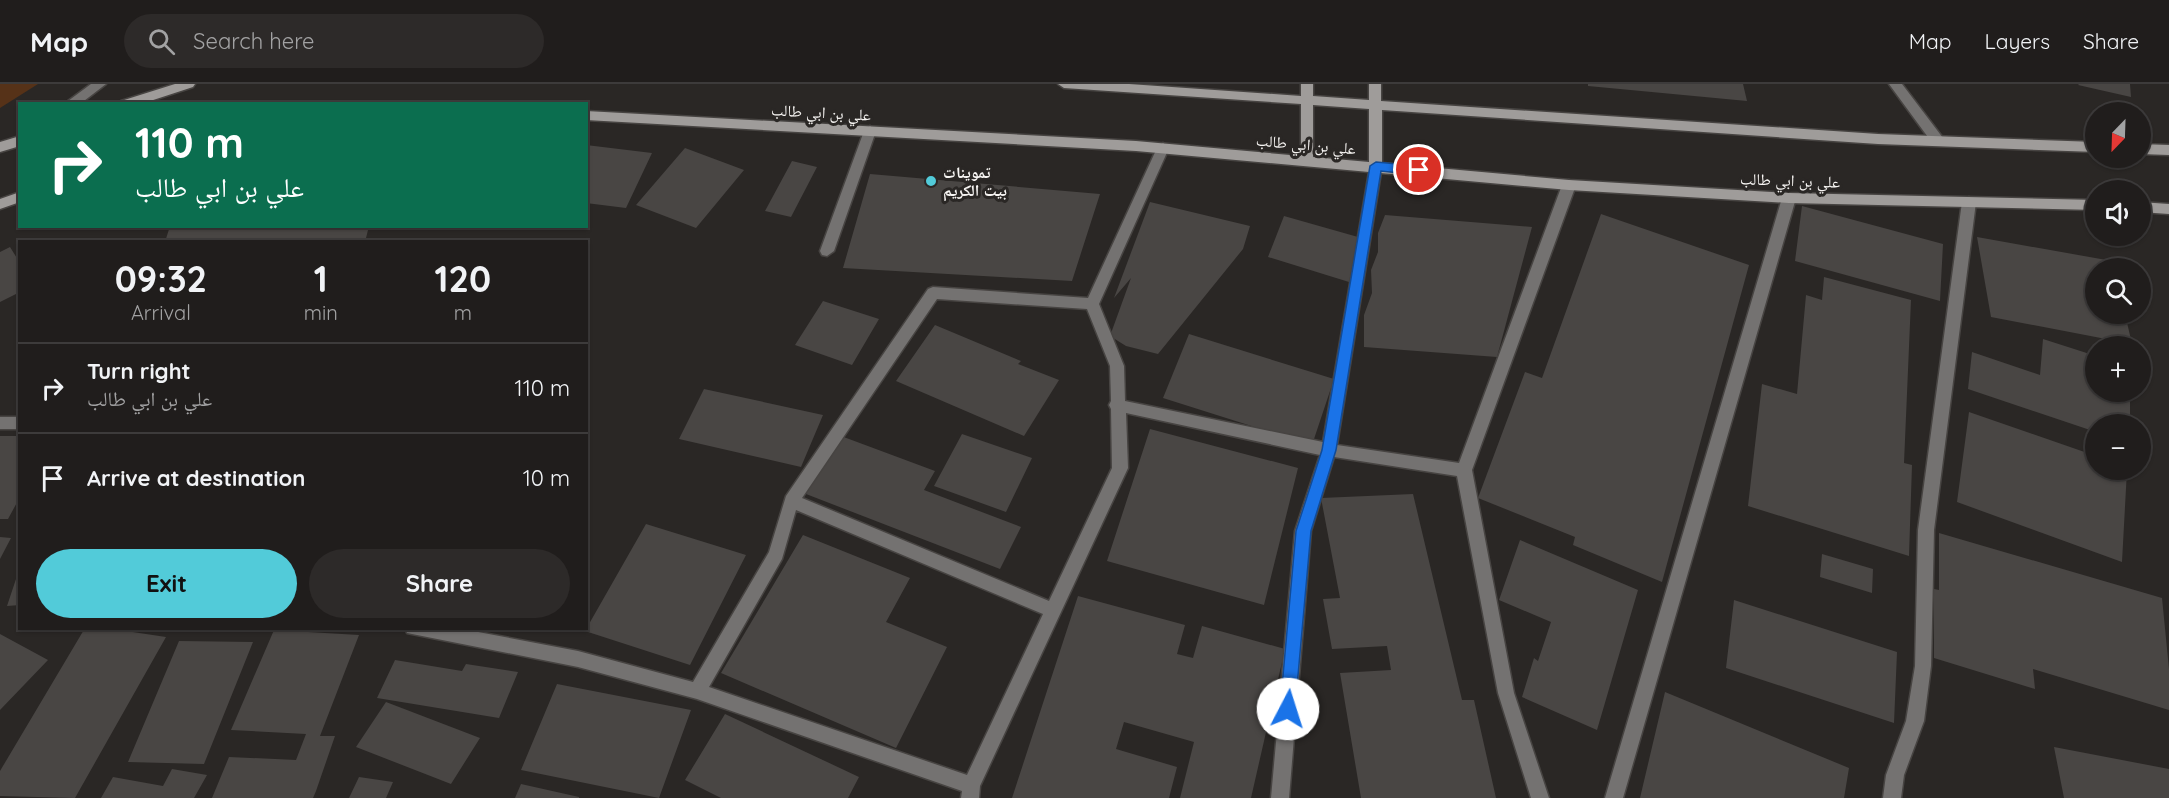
<!DOCTYPE html>
<html lang="en">
<head>
<meta charset="utf-8">
<style>
  body { margin:0; font-family:Quicksand,"Noto Naskh Arabic",sans-serif; background:#2d2a29; color:#f1f3f6; height:100vh; display:flex; flex-direction:column; font-size:22px; white-space:nowrap }
  * { box-sizing:border-box; margin:0 }
  p { font-size:20px; color:#a2a2a3 }
  .icon { flex:none; width:33px; height:33px; fill:none; stroke:currentColor; stroke-width:2; stroke-linecap:round; stroke-linejoin:round }
  .map { position:relative; flex:1; overflow:hidden }
  .details { position:absolute; left:18px; top:156px; width:570px; height:390px; display:flex; flex-direction:column; background:#201d1c; border-radius:0px; box-shadow:0 2px 4px #0004,0 0 0 2px #3d3b3b }
  .details>* { flex:none }
  .guide { position:absolute; left:18px; top:18px; width:570px; height:126px; border-radius:0px; box-shadow:0 2px 4px #0004,0 0 0 2px #3d3b3b; background:#0b6e4f; color:#fff; overflow:hidden }
  .needle { width:39px; rotate:203deg }
  .fabs { position:absolute; left:2085px; top:18px; display:grid; gap:12px }
  .fabs a { display:grid; place-items:center; width:66px; height:66px; border-radius:50%; background:#201d1c; box-shadow:0 2px 4px #0004,0 0 0 2px #3d3b3b; font-size:30px }
  .pin { position:absolute; display:grid; place-items:center; width:51px; height:51px; color:#fff; margin:-26px; border:3px solid #fff; border-radius:50%; box-shadow:0 2px 6px #0007 }
  .me { position:absolute; width:66px; margin:-33px; rotate:5deg; stroke-linejoin:round; filter:drop-shadow(0 0 4px #0008) }
  .turn { display:flex; align-items:center; gap:21px; height:126px; padding:0 18px; font-size:27px }
  .turn .icon { width:78px; height:78px; stroke-width:2.5 }
  .turn b { display:block; font-size:42px; line-height:51px }
  .eta { display:flex; justify-content:space-evenly; align-items:center; height:102px; text-align:center }
  .eta b { font-size:36px; font-weight:800; line-height:42px }
  .button { display:flex; gap:12px; margin-top:auto; padding:12px 18px }
  .button a { flex:1; height:69px; border-radius:36px; background:#52cbd9; color:#111; font-size:24px; font-weight:800; line-height:69px; text-align:center }
  .button a+a { background:#2d2a29; color:#f1f3f6 }
  ul { padding:0; list-style:none }
  li { display:flex; align-items:center; gap:18px; height:90px; padding:0 18px; border-top:2px solid #3d3b3b }
  li div { flex:1 }
  li b { display:block; font-size:22px }
  li em { font-style:normal }
  header { display:flex; align-items:center; gap:36px; box-sizing:border-box; height:84px; padding:0 30px; background:#201d1c; border-bottom:2px solid #3d3b3b }
  header strong { font-size:28px }
  nav { display:flex; gap:33px; margin-inline-start:auto; font-size:21px }
  .search { width:420px; height:54px; background:#2d2a29; display:flex; align-items:center; gap:15px; box-sizing:border-box; padding:0 21px; border-radius:33px; color:#a2a2a3; font-size:22px }
  .map>svg:first-child { display:block }
  .green { fill:#563218 }
  .building { fill:#494644 }
  .lines { fill:none; stroke-linecap:round; stroke-linejoin:round }
  .street-casing { stroke:#474442; stroke-width:3 }
  .secondary-casing { stroke:#474442; stroke-width:3 }
  .street { fill:#747271; fill-rule:evenodd }
  .secondary { fill:#9f9c9a; fill-rule:evenodd }
  .route { fill:#1a73e8; stroke:#114b97; stroke-width:1.5 }
  .poi-dot { fill:#52cbd9; stroke:#2a2725; stroke-width:2 }
  .labels { text-anchor:middle; dominant-baseline:central; stroke-width:6; stroke-linejoin:round; paint-order:stroke }
  .street-label { font-size:16px; fill:#f7f5f3; stroke:#2a2725 }
  .poi-label { font-size:16px; font-weight:bold; fill:#f7f5f3; stroke:#2a2725; text-anchor:start }
</style>
</head>
<body>
<header>
<strong>Map</strong>
<div class="search"><svg class="icon" aria-label="search" viewBox="0 0 24 24"><circle cx="10" cy="10" r="6"/><path d="M15 15l6 6"/></svg>Search here</div>
<nav><a>Map</a><a>Layers</a><a>Share</a></nav>
</header>
<div class="map">
<svg width="2169" height="714" viewBox="0 0 2169 714">
  <rect width="100%" height="100%" fill="#2a2725"/>
  <path class="green" d="M0,0h38l-38,24z"/>
  <path class="building" d="M1588,0h155l4,17 -159,-15z
    M2079,0h51l1,13 -53,-12z
    M586,61l66,8 -26,55 -40,-5z
    M685,64l59,22 -48,58 -60,-23z
    M792,77l25,6 -26,50 -26,-6z
    M870,90l230,20 -28,87 -229,-13z
    M1150,118l100,24 -7,23 -85,105 -32,-8 -16,-10 21,-58 -17,20z
    M1802,122l141,38 -3,57 -145,-40z
    M1601,130l148,51 -87,317 -89,-37 2,-8 -97,-39 47,-126 17,6z
    M1385,131l147,12 -35,130 -133,-10v-32l8,-22 -1,-23 7,-18v-19z
    M1284,132l74,21 -9,45 -81,-25z
    M170,142h199l-3,12 -40,4h-161z
    M1977,153l135,24 2,7h-18v46h29l7,30 -141,-27z
    M10,163l10,16v29l-20,10v-50z
    M1824,193l87,23 -7,163 8,2 -3,91 -161,-50 14,-122 35,10 9,-99 16,5z
    M823,217l56,18 -27,46 -57,-20z
    M935,241l86,36 -3,3 41,16 -35,56 -128,-55z
    M1189,250l145,45 -22,66 -149,-47z
    M2043,255l53,17v36h34v32h-34v8l-128,-43 4,-37 68,23z
    M704,305l119,26 -22,52 -122,-28z
    M1969,328l127,44v14h31l-5,92 -165,-60z
    M1150,345l148,39 -34,137 -157,-44z
    M962,350l70,24 -26,54 -72,-26z
    M0,352h20v61l-12,22h-8z
    M841,352l94,35 -11,19 97,37 -21,42 -194,-75z
    M1413,410l49,206h12l22,98h-135l-21,-125 51,-3 -4,-24 -55,3 -9,-50 17,-1 -19,-100z
    M646,440l100,31 -56,110 -105,-34z
    M1939,449l223,65 7,71v41l-136,-41 2,20 -101,-31v-69l5,1z
    M803,451l107,43 -24,44 61,25 -51,101 -175,-75z
    M0,453l11,1 -11,21z
    M1520,456l118,50 -41,140 -75,-33 12,-39 4,3 13,-39 -52,-22z
    M1822,470l51,15 -1,24 -52,-16z
    M19,486l1,35 -13,1z
    M1078,512l107,29 -8,29 16,4 9,-32 83,23 -34,149h-71l14,-56 -70,-20 -8,27 61,18 -8,31h-157z
    M1734,516l163,52 -3,71 -168,-55z
    M85,544h21l60,9 -91,161 -75,-2v-25z
    M274,546l85,5 -39,101h15l-19,55 -3,7h-101l17,-41 67,3 10,-26 -75,-4z
    M0,550l48,26 -48,50z
    M179,557l74,1 -49,122 -76,-2z
    M395,576l67,11 4,-7 52,8 -19,46 -122,-20z
    M557,600l134,26 -32,88 -138,-28z
    M1665,608l184,76 -5,30h-204z
    M386,618l94,36 -29,46 -95,-37z
    M725,630l134,63 -11,21h-127l-36,-18z
    M2054,663l115,22v29h-105z
    M172,685l35,6 -13,23h-93l12,-21 50,9z
    M359,693l34,5 -7,16h-37z
    M521,700l58,13v1h-64z"/>
  <g class="lines">
    <g class="street-casing">
      <path id="street" d="M91,0h15l-26,20h-16z
        M1889,0h13l41,54v6h-10z
        M870,42l6,5 -42,120 -7,5 -5,-1 -2,-4 44,-120z
        M1163,59l6,5 -70,156 25,62 1,35 198,41 47,-276 6,-5 6,5 -45,279 122,18 103,-278 7,-5 5,2 2,3 -104,285 42,223 35,105h-18l-33,-105 -41,-217 -123,-19 -23,74 -22,267h-18l24,-267 25,-76 -194,-42 2,55 -148,318 -1,12h-18l1,-7 -265,-92 -119,-32 -171,-34 -2,-5h52l121,23 115,31 76,-130 17,-56 142,-207 5,-2 155,11 69,-150zM937,215l150,10 23,57 1,35 -2,4 2,4 1,59 -63,133 -247,-103zM796,426l247,104 -76,161 -258,-88 73,-128z
        M1789,109l7,5 -173,600h-18l177,-600z
        M1969,113l7,5 -42,328 -3,136 -7,55 -20,54 -3,23h-18l3,-23 20,-54 9,-55 3,-136 44,-328z
        M0,333h20v12h-20z"/>
    </g>
    <g class="secondary-casing">
      <path id="secondary" d="M175,0h20l-2,3 -52,17h-22l2,-3z
        M1058,0h71l172,12v-12h12v12l56,4v-16h12v17l497,33 218,8v10l-218,-8 -496,-34v53l187,17 220,13 307,7v10l-307,-7 -220,-13 -433,-39 -550,-31v-9l550,30 165,15v-52l-237,-16zM1313,21l56,4v53l-56,-5z
        M20,52v10l-20,6v-10z
        M2140,60l29,1v10l-29,-1z
        M20,108v10l-20,7v-10z
        M2140,118l29,2v10l-29,-2z"/>
    </g>
    <use href="#street" class="street"/>
    <use href="#secondary" class="secondary"/>
  </g>
  <path class="route" d="M1376,78l43,4 6,4 -6,5 -38,-4 -45,279 -25,81 -16,178 -2,5 -5,2 -6,-2 -2,-5 16,-178 26,-81 48,-284z"/>
  <circle class="poi-dot" cx="931" cy="97" r="6"/>
  <g class="labels">
    <g class="street-label">
      <text transform="translate(821 28) rotate(3)">علي بن ابي طالب</text>
      <text transform="translate(1306 60) rotate(5)">علي بن ابي طالب</text>
      <text transform="translate(1790 96) rotate(2)">علي بن ابي طالب</text>
    </g>
    <g class="poi-label">
      <text x="943" y="88">تموينات<tspan x="943" dy="18">بيت الكريم</tspan></text>
    </g>
  </g>
</svg>
<div class="fabs">
<a><svg class="needle" viewBox="-14 -14 28 28"><path d="M0-13l5 13h-10z" fill="#e53935"/><path d="M0 13l5-13h-10z" fill="#a2a2a3"/></svg></a>
<a><svg class="icon" aria-label="sound" viewBox="0 0 24 24"><path d="M4 9h4l5-4v14l-5-4H4zM17 9q2 3 0 6"/></svg></a>
<a><svg class="icon" aria-label="search" viewBox="0 0 24 24"><circle cx="10" cy="10" r="6"/><path d="M15 15l6 6"/></svg></a>
<a>+</a>
<a>−</a>
</div>
<div class="pin" style="left:1419px;top:86px;background:#d93025"><svg class="icon" aria-label="arrive" viewBox="0 0 24 24"><path d="M6 21V4h12l-3 4 3 4H6"/></svg></div>
<svg class="me" style="left:1288px;top:625px" viewBox="-20 -20 40 40"><circle r="19" fill="#fff"/><path d="M0-13L10 11 0 6-10 11z" fill="#1a73e8"/></svg>
<div class="guide">
<div class="turn"><svg class="icon" aria-label="right" viewBox="0 0 24 24"><path d="M7 20v-9h11M14 6l5 5-5 5"/></svg><div><b>110 m</b>علي بن ابي طالب</div></div>
</div>
<section class="details">
<div class="eta">
<div><b>09:32</b><p>Arrival</p></div>
<div><b>1</b><p>min</p></div>
<div><b>120</b><p>m</p></div>
</div>
<ul>
<li><svg class="icon" aria-label="right" viewBox="0 0 24 24"><path d="M7 20v-9h11M14 6l5 5-5 5"/></svg><div><b>Turn right</b><p>علي بن ابي طالب</p></div><em>110 m</em></li>
<li><svg class="icon" aria-label="arrive" viewBox="0 0 24 24"><path d="M6 21V4h12l-3 4 3 4H6"/></svg><div><b>Arrive at destination</b></div><em>10 m</em></li>
</ul>
<div class="button"><a>Exit</a><a>Share</a></div>
</section>
</div>
</body>
</html>
